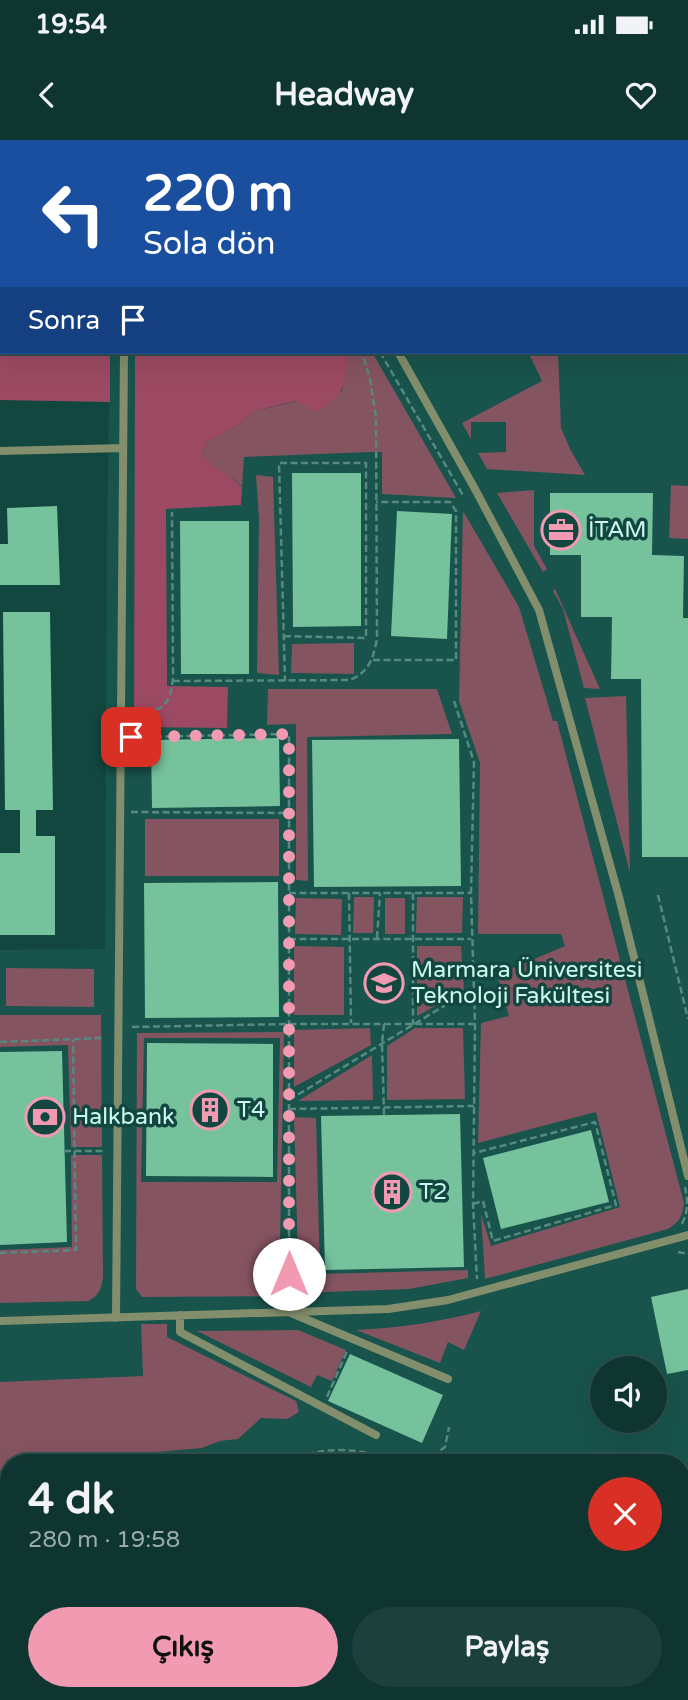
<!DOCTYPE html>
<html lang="tr">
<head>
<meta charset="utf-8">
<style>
  body { margin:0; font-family:"Varela Round",sans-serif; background:#1c403c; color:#f1f3f6; height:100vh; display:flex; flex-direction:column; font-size:26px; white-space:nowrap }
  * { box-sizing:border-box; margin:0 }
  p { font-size:23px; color:#9babab }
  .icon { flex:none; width:38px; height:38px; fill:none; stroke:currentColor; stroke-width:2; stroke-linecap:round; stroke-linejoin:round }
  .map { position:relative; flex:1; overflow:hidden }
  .details { position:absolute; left:0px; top:1314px; width:690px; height:247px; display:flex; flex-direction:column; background:#0e3530; border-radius:28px 28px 0 0; box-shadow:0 7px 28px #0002,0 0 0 2px #2e504c }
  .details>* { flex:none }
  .banner { position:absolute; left:0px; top:0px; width:690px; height:214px; box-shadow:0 7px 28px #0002,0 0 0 2px #2e504c; background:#1a4fa0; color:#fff; overflow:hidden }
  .tools { position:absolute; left:590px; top:1216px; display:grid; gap:14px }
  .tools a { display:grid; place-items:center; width:77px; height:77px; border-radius:50%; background:#0e3530; box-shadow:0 7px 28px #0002,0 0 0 2px #2e504c; font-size:35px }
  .pin { position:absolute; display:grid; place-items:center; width:60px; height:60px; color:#fff; margin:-30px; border-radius:14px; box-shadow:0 4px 10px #0006 }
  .me { position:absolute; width:77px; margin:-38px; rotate:0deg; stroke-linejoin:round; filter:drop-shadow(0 0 5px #0008) }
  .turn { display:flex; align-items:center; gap:24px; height:147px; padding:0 28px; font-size:32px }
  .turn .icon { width:91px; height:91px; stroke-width:2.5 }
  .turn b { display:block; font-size:49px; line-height:60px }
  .then { display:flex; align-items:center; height:66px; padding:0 28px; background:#0003; gap:14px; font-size:26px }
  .round { display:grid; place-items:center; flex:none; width:74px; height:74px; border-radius:37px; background:#1c403c }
  .headline { display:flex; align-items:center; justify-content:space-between; height:119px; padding:0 28px }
  h1 { font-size:42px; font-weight:800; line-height:52px }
  .cta { display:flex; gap:14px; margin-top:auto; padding:14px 28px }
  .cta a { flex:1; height:80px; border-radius:42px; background:#f19ab1; color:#111; font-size:28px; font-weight:800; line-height:80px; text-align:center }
  .cta a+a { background:#1c403c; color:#f1f3f6 }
  .status { display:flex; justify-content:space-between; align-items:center; height:49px; padding:0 35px; background:#0e3530; direction:ltr }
  .status svg { height:19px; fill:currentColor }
  header { display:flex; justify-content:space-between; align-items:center; height:91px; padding:0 28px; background:#0e3530; font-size:32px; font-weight:800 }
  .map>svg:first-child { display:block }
  .built { fill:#18544c; fill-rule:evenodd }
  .green { fill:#855461; fill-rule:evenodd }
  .forest { fill:#9c4a63 }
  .building { fill:#75c29d }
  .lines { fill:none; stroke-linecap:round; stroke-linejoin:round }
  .path { stroke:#578981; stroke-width:2.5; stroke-dasharray:7 3.5; stroke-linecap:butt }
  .service { stroke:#838e6c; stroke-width:8 }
  .route { stroke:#f19ab1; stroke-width:12; stroke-dasharray:0 21.6 }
  .labels { text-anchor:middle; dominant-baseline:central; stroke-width:7; stroke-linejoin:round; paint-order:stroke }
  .poi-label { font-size:23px; fill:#ccf8ef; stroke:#124740; text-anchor:start }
</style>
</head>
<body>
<div class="status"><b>19:54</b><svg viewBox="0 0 49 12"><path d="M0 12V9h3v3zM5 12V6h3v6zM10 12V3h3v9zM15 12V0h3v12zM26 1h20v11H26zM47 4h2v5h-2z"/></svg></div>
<header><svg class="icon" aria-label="back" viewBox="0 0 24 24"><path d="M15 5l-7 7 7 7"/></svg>Headway<svg class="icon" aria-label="heart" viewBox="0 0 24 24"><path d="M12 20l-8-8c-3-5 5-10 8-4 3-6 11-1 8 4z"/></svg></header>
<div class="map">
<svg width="688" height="1560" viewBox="0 0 688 1560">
  <rect width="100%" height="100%" fill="#124740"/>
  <path class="built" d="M363,0h325v1560h-688v-750l105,-1 2,-412 3,-185h578v-210zM602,1228h52v53h-52zM9,1323h672v229h-672z"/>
  <path class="green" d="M349,212h23l84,146 -74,-4v-42h-11l-127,5 -3,48 1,-19c-12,-12 -28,-16 -39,-29l3,-14 34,-19 15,-13 87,-20z
    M528,212h30l3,76 9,21 15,26 -98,-6 -9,-16 28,-1v-30h-35v17l-9,-16 80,-42z
    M256,335l17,2 6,198 -22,-2 2,-154z
    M671,345l17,1v53l-19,-1z
    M534,350v56l13,23 -4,3 -46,-79z
    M463,371l56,96 34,114h4l127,482c-1,13 -5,19 -16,26l-183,50 -4,-65 10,32 129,-39 -24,-95 -118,31 3,-120 28,-7 -12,-41 68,-29 -4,-12h-83l2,-171 -21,-62z
    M555,449l45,100 -16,-1 -21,-79 -10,-18z
    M354,503v31l-63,-1 1,-29z
    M268,549h169l15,45 -145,3 1,144 -12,-1v-156l-29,1z
    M626,556l4,177 -45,-175z
    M145,679h134v57h-134z
    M354,757h20l-1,36h-20z
    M417,757h46l-1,36h-46z
    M296,758l46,1 -1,36 -46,-1z
    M385,758h20v36h-20z
    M294,806l50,1v68h-50z
    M417,806h44l3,44 -47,26z
    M6,828l88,1v38l-88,-1z
    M0,875h101l1,132h-31l-3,-102 -68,2z
    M370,888l1,17 -77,42v-57z
    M415,888h48l2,71 -78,1v-54z
    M284,892l-5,264 -137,1 -6,-8 1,-256zM280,898l-3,144h-136l3,-144z
    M372,915l1,45 -75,1z
    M294,977l22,1 4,156 148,-4v8l-59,11 -110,4z
    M71,1015h31l1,121c-1,12 -4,20 -15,25l-88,2v-53l72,-3z
    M481,1171l-17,39 -16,-8 -8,21 -84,-33c44,-2 83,-8 125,-19z
    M141,1184h26v13l129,64 3,11 -12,7 -26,-1 -23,21 -18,2 -18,7 -67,6 -8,9h-118v16l-9,1v-98l143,-6z
    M298,1190l48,20 -14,31 -15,-6 -6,12 -114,-56z"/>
  <path class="forest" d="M0,0h336v2h-334l-2,128z
    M0,179l2,33h108v50l-110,-2z
    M135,212h214c-5,32 -2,43 -33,60l-20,-11 -41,10 -15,13 -34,19 -3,13c12,14 26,17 39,31l-1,18 -75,4 1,177 61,1 -1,41 -93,-1z"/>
  <path class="building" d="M292,333h69v153l-68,1z
    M550,353h103l-1,62 32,1 -1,62h5v239h-46l-1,-178h-30l1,-62h-31v-62h-31z
    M57,366l3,79h-60v-41h8l-1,-36z
    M397,371l55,3 -5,125 -56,-3z
    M180,381h69v153h-68z
    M3,472h47l3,198h-17v26h19v99h-55v-82h20v-43h-15z
    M279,598l1,68 -128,2 -1,-68z
    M459,599l2,147 -147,1 -2,-147z
    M278,742l1,135 -134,1 -1,-135z
    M147,903l126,1v133l-127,-1z
    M62,911l5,191 -67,3v-193z
    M460,974l4,153 -139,3 -4,-154z
    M591,990l18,72 -108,27 -18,-71z
    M688,1149v81l-21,4 -16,-77z
    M350,1214l93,41 -21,48 -94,-42z"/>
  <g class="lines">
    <path class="path" d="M535,0v2
      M549,0l1,2
      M688,42v-1
      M380,212l84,145
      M284,496l82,2v-175h-87l6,218
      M373,520h83v-149l-6,-9h-74
      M173,541l177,-1c19,-8 23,-21 27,-41l-1,-222 -6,-38 -8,-27
      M454,561l20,61 -3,131 4,131 -2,180 4,75
      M135,571c29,2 36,-7 38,-35l-1,-164
      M134,597l155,-3v567
      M131,672l158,1
      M289,753h182
      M349,753l2,130
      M413,753v132
      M658,755l30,124
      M377,798l3,-45
      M289,799h182
      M384,884l-2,19 2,72
      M132,887l157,-3h186
      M0,902l104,-4
      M289,960l183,-111
      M289,969l185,-3
      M64,1011h42
      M473,1064l10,-3 10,40 123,-36 -21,-83 -121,31
      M682,1084c6,-12 6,-24 3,-37
      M678,1112l10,2
      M0,1113l76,-3 -3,-210
      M327,1257l21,-48
      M288,1323c32,-21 83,-13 117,0
      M413,1323l14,-2 18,-14 4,-20
      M0,1465l1,-16 8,-20
      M0,1505l9,17
      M681,1512l7,-2
      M32,1552l10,8
      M58,1560l33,-8
      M292,1560l4,-8"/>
    <path class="service" d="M348,0v2
      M0,147h2
      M0,170h2
      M398,212l77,137 64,121 80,287 69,279
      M0,311l123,-3
      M291,1173l157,66
      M180,1175v17l196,103
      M116,1178l8,-966
      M0,1181l388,-12 60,-9 240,-65"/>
  </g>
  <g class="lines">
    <path class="route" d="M131,597l158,-3v540"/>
  </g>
  <defs>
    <g id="office-ring" transform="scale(2.0125)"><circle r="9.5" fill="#124740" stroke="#f19ab1" stroke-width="1.5"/><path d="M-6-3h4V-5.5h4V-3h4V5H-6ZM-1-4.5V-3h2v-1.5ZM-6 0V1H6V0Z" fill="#f19ab1"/></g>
    <g id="university-ring" transform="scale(2.0125)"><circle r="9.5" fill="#124740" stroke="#f19ab1" stroke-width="1.5"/><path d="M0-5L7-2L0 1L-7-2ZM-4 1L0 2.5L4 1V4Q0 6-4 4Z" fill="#f19ab1"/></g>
    <g id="building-ring" transform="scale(2.0125)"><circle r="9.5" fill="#124740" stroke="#f19ab1" stroke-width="1.5"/><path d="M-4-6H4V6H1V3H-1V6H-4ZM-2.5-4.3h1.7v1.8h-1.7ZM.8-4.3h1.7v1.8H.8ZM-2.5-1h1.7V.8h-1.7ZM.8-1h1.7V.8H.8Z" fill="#f19ab1"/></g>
    <g id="bank-ring" transform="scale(2.0125)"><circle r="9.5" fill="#124740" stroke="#f19ab1" stroke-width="1.5"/><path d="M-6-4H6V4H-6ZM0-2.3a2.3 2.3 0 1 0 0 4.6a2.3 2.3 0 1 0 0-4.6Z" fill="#f19ab1"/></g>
  </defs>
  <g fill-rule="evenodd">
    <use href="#office-ring" x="561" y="390"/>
    <use href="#university-ring" x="384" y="843"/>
    <use href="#building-ring" x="210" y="970"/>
    <use href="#bank-ring" x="45" y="977"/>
    <use href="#building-ring" x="392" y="1052"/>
  </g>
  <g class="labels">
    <g class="poi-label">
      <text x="588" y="390">İTAM</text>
      <text x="411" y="830">Marmara Üniversitesi<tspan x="411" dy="26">Teknoloji Fakültesi</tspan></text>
      <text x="237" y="970">T4</text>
      <text x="72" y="977">Halkbank</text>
      <text x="419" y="1052">T2</text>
    </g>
  </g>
</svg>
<div class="tools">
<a><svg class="icon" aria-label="sound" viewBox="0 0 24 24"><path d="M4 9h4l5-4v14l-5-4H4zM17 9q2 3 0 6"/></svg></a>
</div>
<div class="pin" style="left:131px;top:597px;background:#d93025"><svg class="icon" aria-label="arrive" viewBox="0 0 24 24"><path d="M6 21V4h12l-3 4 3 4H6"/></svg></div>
<svg class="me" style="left:289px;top:1134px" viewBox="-20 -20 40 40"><circle r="19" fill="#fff"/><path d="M0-13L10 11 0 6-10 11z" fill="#f19ab1"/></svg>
<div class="banner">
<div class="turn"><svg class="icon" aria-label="left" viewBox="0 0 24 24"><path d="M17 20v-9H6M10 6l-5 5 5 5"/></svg><div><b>220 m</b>Sola dön</div></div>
<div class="then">Sonra<svg class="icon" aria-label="arrive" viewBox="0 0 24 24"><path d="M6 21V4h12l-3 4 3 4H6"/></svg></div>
</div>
<section class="details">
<div class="headline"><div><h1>4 dk</h1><p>280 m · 19:58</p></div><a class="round" style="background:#d93025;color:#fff"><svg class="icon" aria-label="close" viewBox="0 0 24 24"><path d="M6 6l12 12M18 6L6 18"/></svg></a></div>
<div class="cta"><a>Çıkış</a><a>Paylaş</a></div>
</section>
</div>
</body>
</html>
